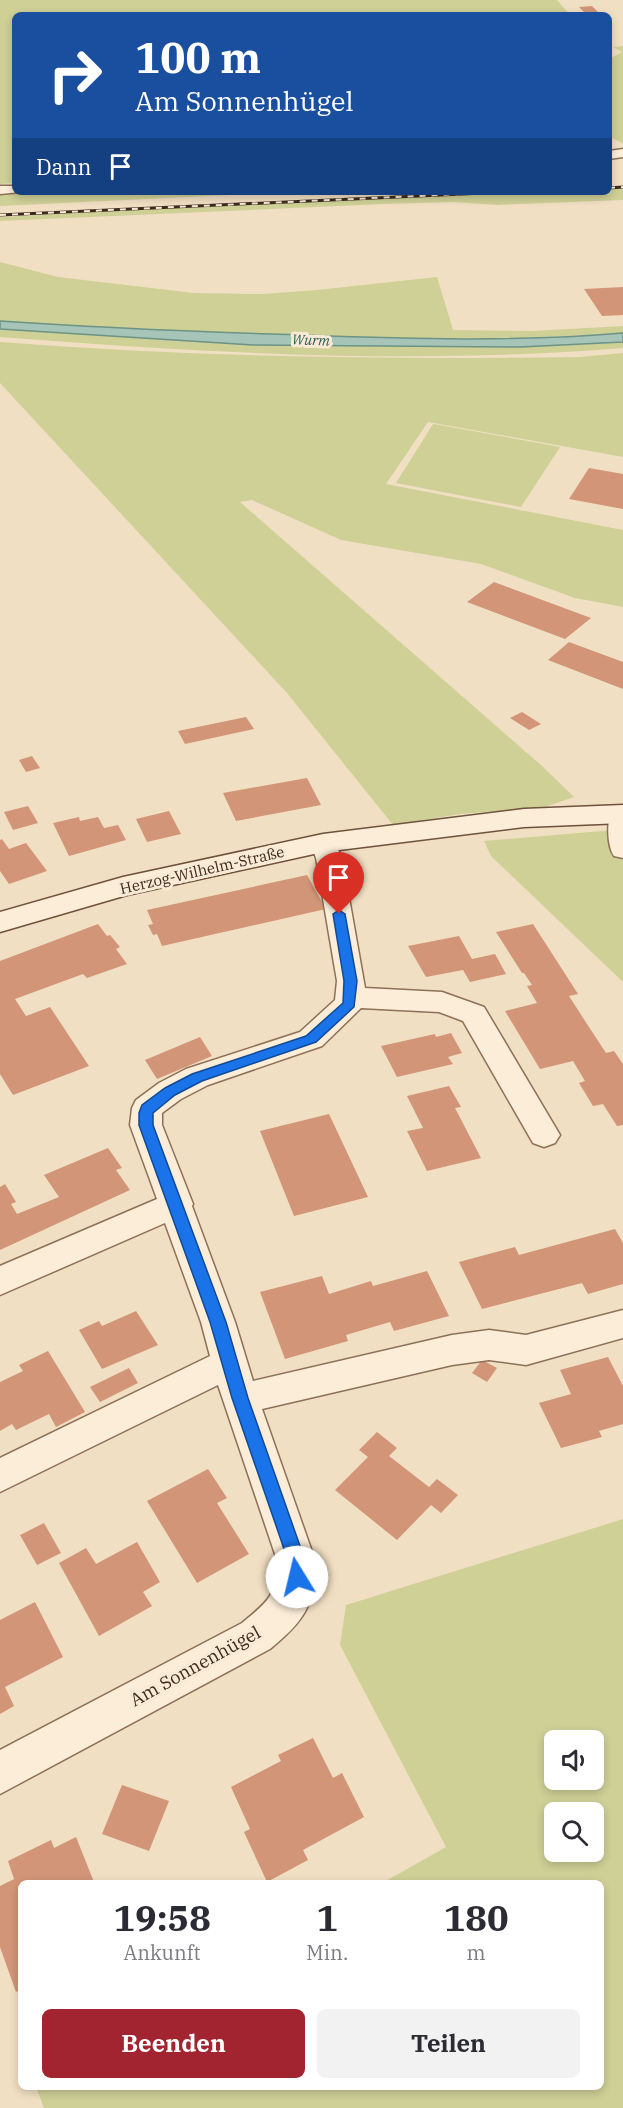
<!DOCTYPE html>
<html lang="de">
<head>
<meta charset="utf-8">
<style>
  body { margin:0; font-family:"IBM Plex Serif",serif; background:#f2f2f3; color:#2b2b33; height:100vh; display:flex; flex-direction:column; font-size:22px; white-space:nowrap }
  * { box-sizing:border-box; margin:0 }
  p { font-size:20px; color:#7c7c81 }
  .icon { flex:none; width:33px; height:33px; fill:none; stroke:currentColor; stroke-width:2; stroke-linecap:round; stroke-linejoin:round }
  .map { position:relative; flex:1; overflow:hidden }
  .details { position:absolute; left:18px; top:1880px; width:586px; height:210px; display:flex; flex-direction:column; background:#fff; border-radius:9px; box-shadow:0 3px 9px #0003 }
  .details>* { flex:none }
  .banner { position:absolute; left:12px; top:12px; width:600px; height:183px; border-radius:9px; box-shadow:0 3px 9px #0003; background:#1a4fa0; color:#fff; overflow:hidden }
  .controls { position:absolute; left:544px; top:1730px; display:grid; gap:12px }
  .controls a { display:grid; place-items:center; width:60px; height:60px; border-radius:9px; background:#fff; box-shadow:0 3px 9px #0003; font-size:30px }
  .pin { position:absolute; display:grid; place-items:center; width:51px; height:51px; color:#fff; margin:-62px -26px; border-radius:50% 50% 50% 0; rotate:-45deg; box-shadow:0 0 6px #0007 }
  .pin .icon { rotate:45deg }
  .me { position:absolute; width:66px; margin:-33px; rotate:351deg; stroke-linejoin:round; filter:drop-shadow(0 0 4px #0008) }
  .turn { display:flex; align-items:center; gap:21px; height:126px; padding:0 24px; font-size:27px }
  .turn .icon { width:78px; height:78px; stroke-width:2.5 }
  .turn b { display:block; font-size:42px; line-height:51px }
  .then { display:flex; align-items:center; height:57px; padding:0 24px; background:#0003; gap:12px; font-size:22px }
  .eta { display:flex; justify-content:space-evenly; align-items:center; height:102px; text-align:center }
  .eta b { font-size:36px; font-weight:700; line-height:42px }
  .button { display:flex; gap:12px; margin-top:auto; padding:12px 24px }
  .button a { flex:1; height:69px; border-radius:9px; background:#a12430; color:#fff; font-size:24px; font-weight:700; line-height:69px; text-align:center }
  .button a+a { background:#f2f2f3; color:#2b2b33 }
  .map>svg:first-child { display:block }
  .green { fill:#cfd096; fill-rule:evenodd }
  .water { fill:#a6c4b8; stroke:#6b9386; stroke-width:1.5 }
  .building { fill:#d29577 }
  .lines { fill:none; stroke-linecap:round; stroke-linejoin:round }
  .minor-casing { stroke:#8d7058; stroke-width:3 }
  .secondary-casing { stroke:#6f513c; stroke-width:3 }
  .minor { fill:#fbedd8; fill-rule:evenodd }
  .secondary { fill:#fbedd8; fill-rule:evenodd }
  .rail-casing { stroke:#3c2a1e; stroke-width:3 }
  .rail { stroke:#f8ead4; stroke-width:2; stroke-dasharray:6; stroke-linecap:butt }
  .route { fill:#1a73e8; stroke:#114b97; stroke-width:1.5 }
  .labels { text-anchor:middle; dominant-baseline:central; stroke-width:6; stroke-linejoin:round; paint-order:stroke }
  .far-water-label { font-size:14px; font-style:italic; fill:#2c5d55; stroke:#f8ead4 }
  .street-label { font-size:15px; fill:#3c2a1e; stroke:#f8ead4 }
  .near-street-label { font-size:18px; fill:#3c2a1e; stroke:#f8ead4 }
</style>
</head>
<body>
<div class="map">
<svg width="623" height="2108" viewBox="0 0 623 2108">
  <rect width="100%" height="100%" fill="#f1dfc3"/>
  <path class="green" d="M0,0h557l13,15h-555v168l-15,1z
    M623,46v98l-14,-8v-77l13,-7 -9,-5z
    M623,187v13l-126,5 -44,-3 -69,2 -384,17v-4l449,-24 160,-1v-4z
    M52,192h239l-291,14v-12z
    M0,262l58,15 136,16 69,1 54,-4 120,-13 16,53 79,1 91,-5v7c-207,13 -416,2 -623,-12z
    M0,329l253,16 268,2 102,-5v6c-207,17 -417,5 -623,-11z
    M0,342c193,15 386,18 580,15l43,-4v104l-195,-35 -42,62 237,46v77l-48,-9 -94,-34 -140,-24 -89,-40 -12,2 302,264 32,31 -29,10 -85,7 -67,11 -106,-132 -287,-310z
    M433,424h1l126,23 -39,60 -125,-24z
    M614,830l1,19 8,12v121l-132,-126 -7,-15z
    M623,1519v589h-579l-8,-21 566,-1v-204h-218l62,-35 -106,-202 6,-40zM555,1740h39v39h-39zM555,1812h39v39h-39z"/>
  <path class="water" d="M0,321c101,7 203,11 305,14 105,4 212,7 318,-2v9l-102,5 -268,-2 -253,-16z"/>
  <path class="building" d="M592,6l9,9h-14l-8,-8z
    M623,287v28l-21,1 -18,-27z
    M589,468l34,6v35l-54,-10z
    M494,582l97,36 -26,21 -98,-37z
    M569,642l54,20v27l-75,-29z
    M522,712l19,12 -12,6 -19,-12z
    M246,717l8,12 -69,15 -7,-13z
    M32,756l8,12 -14,4 -7,-12z
    M307,778l14,27 -85,16 -13,-28z
    M28,806l10,17 -25,7 -9,-18z
    M169,811l12,23 -34,8 -11,-23z
    M79,817l1,4 18,-4 6,11 14,-3 8,15 -57,16 -16,-33z
    M2,839l7,10 17,-6 21,28 -38,13 -9,-13v-31z
    M307,875l19,34 -164,37 -5,-12 -4,1 -5,-10 5,-1 -6,-14z
    M98,924l9,12 3,-1 10,12 -4,2 11,15 -40,14 -4,-4 -68,25 11,17 24,-9 39,59 -76,29 -13,-21v-113z
    M533,924l45,70 -9,2 18,28 19,29 8,-2 9,13v61l-6,1 -14,-22 -10,2 -14,-23 6,-2 -12,-20 -33,8 -35,-58 32,-8 -10,-17 5,-1 -8,-12h-2l-26,-41z
    M459,936l13,23 23,-5 11,20 -36,8 -7,-12 -37,7 -18,-31z
    M451,1033l11,20 -14,4 5,7 -56,13 -16,-31 54,-12 1,3z
    M200,1037l12,19 -55,23 -12,-19z
    M449,1086l12,21 -6,1 26,50 -54,13 -20,-40 16,-3 -16,-32z
    M329,1114l39,83 -74,19 -34,-85z
    M108,1148l14,20 -6,2 14,20 -130,60v-63l5,-3 11,18 -5,2 6,10 42,-17 -15,-22z
    M615,1229l8,14v41l-35,10 -6,-11 -100,26 -23,-47 56,-15 4,8z
    M427,1271l22,45 -55,15 -4,-9 -44,13 2,6 -63,18 -25,-67 62,-16 7,18 42,-13 2,5z
    M136,1311l22,34 -56,24 -23,-39 20,-9 3,5z
    M48,1351l37,61 -29,15 -7,-13 -33,16 -4,-6 -12,7v-49l23,-11 -4,-6z
    M608,1357l15,29v38l-24,7 3,6 -41,11 -22,-45 32,-9 -11,-24z
    M482,1360l15,8 -10,14 -15,-9z
    M129,1368l9,15 -38,19 -10,-15z
    M377,1432l20,16 -8,8 40,31 8,-8 21,16 -17,18 -10,-8 -34,35 -62,-50 33,-33 -9,-7z
    M208,1469l19,29 -10,5 32,51 -52,29 -50,-82z
    M44,1523l17,30 -24,12 -17,-30z
    M137,1542l23,40 -17,10 9,14 -53,30 -40,-73 27,-15 10,16z
    M35,1602l28,55 -58,30 9,19 -14,8v-94z
    M313,1738l20,40 9,-5 22,44 -61,33 5,10 -41,22 -23,-50 6,-3 -19,-42 50,-26 -3,-6z
    M122,1785l47,16 -20,50 -47,-17z
    M76,1837l18,45h-73v107l-5,3 -16,-45v-61l14,-7 -6,-18 43,-21 3,8z"/>
  <g class="lines">
    <g class="minor-casing">
      <path id="minor" d="M623,149v8l-14,2v-8z
        M0,186h15v6h6l-21,2z
        M622,806h1v52l-9,-2c-7,-10 -8,-37 -1,-48z
        M323,835l9,2 10,21 23,130 77,4 42,15 76,128 -5,8 -11,4 -11,-4 -70,-122 -24,-9 -78,-4 -39,38 -114,39 -27,14 -19,14v12l31,79 -1,2 43,116 18,59 199,-46 37,-5 37,5 97,-25v28l-97,27 -37,-5 -37,5 -190,44 54,154c-1,43 -14,60 -46,86l-270,145v-44l242,-127c25,-21 34,-26 36,-60l-60,-178 -218,107v-34l210,-102 -9,-34 -36,-99 -165,72v-29l157,-67 -27,-74 2,-17 4,-8 23,-17 27,-14 114,-37 35,-32 2,-19 -21,-123 -6,-15 4,-6z"/>
    </g>
    <g class="secondary-casing">
      <path id="secondary" d="M623,805v18l-99,4 -201,25 -196,43 -127,37v-20l123,-35 200,-43 201,-25z"/>
    </g>
    <use href="#minor" class="minor"/>
    <use href="#secondary" class="secondary"/>
    <g class="rail-casing">
      <path id="rail" d="M609,188l14,-1
        M0,215l506,-23"/>
    </g>
    <use href="#rail" class="rail"/>
  </g>
  <path class="route" d="M339,910l6,4 12,67 -3,26 -38,35 -114,39 -27,14 -22,18v12l73,197 22,76 58,165 -3,20 -6,2 -7,-2 -2,-6v-14l-6,-20 -50,-145 -22,-76 -71,-197v-12l3,-8 23,-17 27,-14 114,-38 37,-33 1,-22 -11,-67z"/>
  <g class="labels">
    <g class="far-water-label">
      <text transform="translate(311 340) rotate(2)">Wurm</text>
    </g>
    <g class="street-label">
      <text transform="translate(202 870) rotate(-13)">Herzog-Wilhelm-Straße</text>
    </g>
    <g class="near-street-label">
      <text transform="translate(195 1666) rotate(-29)">Am Sonnenhügel</text>
    </g>
  </g>
</svg>
<div class="controls">
<a><svg class="icon" aria-label="sound" viewBox="0 0 24 24"><path d="M4 9h4l5-4v14l-5-4H4zM17 9q2 3 0 6"/></svg></a>
<a><svg class="icon" aria-label="search" viewBox="0 0 24 24"><circle cx="10" cy="10" r="6"/><path d="M15 15l6 6"/></svg></a>
</div>
<div class="pin" style="left:339px;top:914px;background:#d93025"><svg class="icon" aria-label="arrive" viewBox="0 0 24 24"><path d="M6 21V4h12l-3 4 3 4H6"/></svg></div>
<svg class="me" style="left:297px;top:1577px" viewBox="-20 -20 40 40"><circle r="19" fill="#fff"/><path d="M0-13L10 11 0 6-10 11z" fill="#1a73e8"/></svg>
<div class="banner">
<div class="turn"><svg class="icon" aria-label="right" viewBox="0 0 24 24"><path d="M7 20v-9h11M14 6l5 5-5 5"/></svg><div><b>100 m</b>Am Sonnenhügel</div></div>
<div class="then">Dann<svg class="icon" aria-label="arrive" viewBox="0 0 24 24"><path d="M6 21V4h12l-3 4 3 4H6"/></svg></div>
</div>
<section class="details">
<div class="eta">
<div><b>19:58</b><p>Ankunft</p></div>
<div><b>1</b><p>Min.</p></div>
<div><b>180</b><p>m</p></div>
</div>
<div class="button"><a>Beenden</a><a>Teilen</a></div>
</section>
</div>
</body>
</html>
